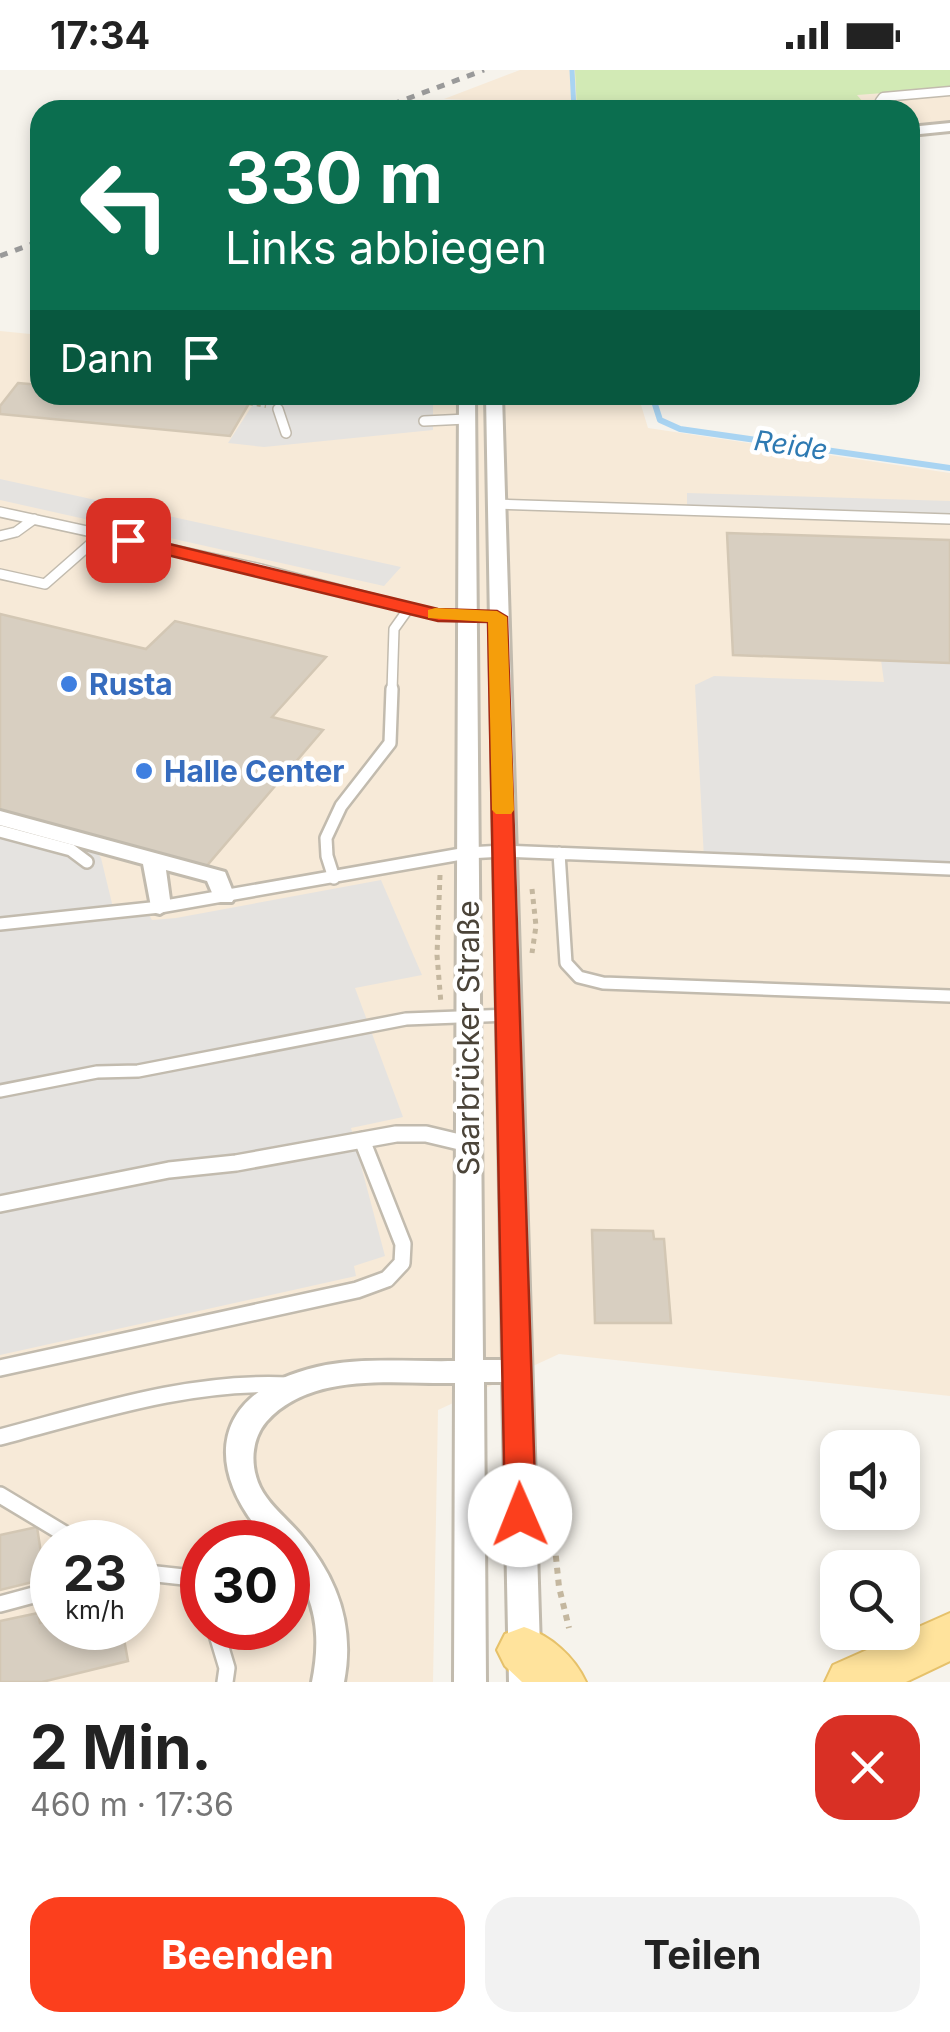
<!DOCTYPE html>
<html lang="de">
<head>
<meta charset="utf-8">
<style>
  body { margin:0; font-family:Inter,sans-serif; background:#f2f2f2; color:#222; height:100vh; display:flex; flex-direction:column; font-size:38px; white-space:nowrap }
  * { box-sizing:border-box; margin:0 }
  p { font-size:32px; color:#767676 }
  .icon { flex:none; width:55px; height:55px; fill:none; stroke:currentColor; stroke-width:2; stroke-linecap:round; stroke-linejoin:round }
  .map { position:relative; height:1612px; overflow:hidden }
  .drawer { display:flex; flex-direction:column; background:#fff; flex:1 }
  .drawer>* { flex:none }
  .hud { position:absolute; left:30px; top:30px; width:890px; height:305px; border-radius:30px; box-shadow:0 5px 15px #0003; background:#0b6e4f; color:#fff; overflow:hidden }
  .buttons { position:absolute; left:820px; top:1360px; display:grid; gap:20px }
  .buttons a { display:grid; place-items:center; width:100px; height:100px; border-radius:20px; background:#fff; box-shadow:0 5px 15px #0003; font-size:50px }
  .speed { position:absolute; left:30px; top:1450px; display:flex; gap:20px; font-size:50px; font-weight:700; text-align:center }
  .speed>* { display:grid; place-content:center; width:130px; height:130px; border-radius:50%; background:#fff; box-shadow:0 5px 15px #0003; line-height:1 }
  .speed small { font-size:25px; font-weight:400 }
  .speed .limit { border:15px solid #d22; background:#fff; color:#111 }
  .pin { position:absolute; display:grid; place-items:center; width:85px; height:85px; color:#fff; margin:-42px; border-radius:20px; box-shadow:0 5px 15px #0006 }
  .me { position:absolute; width:110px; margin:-55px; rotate:359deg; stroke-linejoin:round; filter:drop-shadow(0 0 8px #0008) }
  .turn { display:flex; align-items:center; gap:35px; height:210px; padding:0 30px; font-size:45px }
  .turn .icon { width:130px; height:130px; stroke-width:2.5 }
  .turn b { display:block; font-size:70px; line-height:85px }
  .then { display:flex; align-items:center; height:95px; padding:0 30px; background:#0003; gap:20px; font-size:38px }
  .round { display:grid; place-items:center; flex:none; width:105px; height:105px; border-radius:30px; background:#f2f2f2 }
  .overview { display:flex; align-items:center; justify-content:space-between; height:170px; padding:0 30px }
  h1 { font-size:60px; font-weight:700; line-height:75px }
  .cta { display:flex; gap:20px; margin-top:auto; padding:20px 30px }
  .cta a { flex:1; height:115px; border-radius:30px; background:#fc3f1d; color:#fff; font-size:40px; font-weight:700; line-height:115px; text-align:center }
  .cta a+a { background:#f2f2f2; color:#222 }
  .status { display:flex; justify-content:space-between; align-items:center; height:70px; padding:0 50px; background:#fff; direction:ltr }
  .status svg { height:28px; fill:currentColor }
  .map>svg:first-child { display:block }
  .commercial { fill:#f7ead8; fill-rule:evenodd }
  .green { fill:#d2eab5 }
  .parking { fill:#e5e3e0 }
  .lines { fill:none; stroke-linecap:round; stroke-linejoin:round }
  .stream-far1 { stroke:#a9d4f2; stroke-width:5 }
  .stream { stroke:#a9d4f2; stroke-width:6 }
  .building { fill:#d8cfc1; stroke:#d3c7b4; stroke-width:2.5 }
  .lane-far3-casing { stroke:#c2bbae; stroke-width:11 }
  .lane-far2-casing { stroke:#c2bbae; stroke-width:12 }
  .lane-far1-casing { stroke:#c2bbae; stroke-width:16 }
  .lane-casing { stroke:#c2bbae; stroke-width:20 }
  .street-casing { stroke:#c2bbae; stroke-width:6 }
  .primary-casing { stroke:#e6c16a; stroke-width:4 }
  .path-far2 { stroke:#c4b79f; stroke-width:4; stroke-dasharray:4 4; stroke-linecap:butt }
  .path-far1 { stroke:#c4b79f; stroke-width:5; stroke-dasharray:5 5; stroke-linecap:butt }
  .path { stroke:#c4b79f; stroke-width:6; stroke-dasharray:6 6; stroke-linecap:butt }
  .lane-far3 { stroke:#fff; stroke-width:8 }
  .lane-far2 { stroke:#fff; stroke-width:9 }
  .lane-far1 { stroke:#fff; stroke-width:11 }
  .lane { stroke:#fff; stroke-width:15 }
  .street { fill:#fff; fill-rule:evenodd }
  .primary { fill:#ffe39c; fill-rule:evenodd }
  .rail { stroke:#9a9a9a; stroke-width:5; stroke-dasharray:8 8; stroke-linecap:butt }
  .route { fill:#fc3f1d; stroke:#a42913; stroke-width:2.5 }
  .slow { fill:#f59e0b }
  .shop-dot { fill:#3f7fe0; stroke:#fff; stroke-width:4 }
  .labels { text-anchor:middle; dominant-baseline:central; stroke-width:9; stroke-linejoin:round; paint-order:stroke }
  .far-water-label { font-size:28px; font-style:italic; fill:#2e7ab2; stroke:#fff }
  .shop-label { font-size:30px; font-weight:bold; fill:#366cbe; stroke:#fff; text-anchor:start }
  .street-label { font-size:30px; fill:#4b4439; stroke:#fff }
</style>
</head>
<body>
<div class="status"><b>17:34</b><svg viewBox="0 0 49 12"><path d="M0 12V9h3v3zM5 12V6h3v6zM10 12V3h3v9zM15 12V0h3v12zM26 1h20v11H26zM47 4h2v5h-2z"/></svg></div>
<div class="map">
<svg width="950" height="1612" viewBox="0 0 950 1612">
  <rect width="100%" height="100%" fill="#f6f3ec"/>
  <path class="commercial" d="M520,0h430v63l-40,5v-28h-361l-2,-6 -103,-5z
    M0,261l40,4v60h598l10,33 302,45v923l-391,-42 -121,56 -5,272h-433zM52,1472h86v86h-86zM202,1472h86v86h-86z"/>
  <path class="green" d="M575,0h375v18l-93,7 12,14 -6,1h-286z"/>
  <path class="parking" d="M259,325h174v35l-169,17 -36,-4z
    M0,409l401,88 -17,19 -384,-86z
    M687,423l263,8v18l-263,-10z
    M881,590l69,3v211l-246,-15 -9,-174 19,-9 170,6z
    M0,751l94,28 7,9 15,62 33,-5 3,5 24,-2 205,-38 41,95 -67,13 48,129 -52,11 34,128 -31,10 2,10 -356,79z"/>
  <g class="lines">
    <path class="stream-far1" d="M572,0l2,40"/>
    <path class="stream" d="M652,325l8,25 20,9 270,39"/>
  </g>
  <path class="building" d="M18,313l22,2v10h214l-24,41 -230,-22v-8z
    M727,463l223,7v123l-217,-8z
    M0,544l146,35 29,-28 151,36 -54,60 51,13 -119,139 -204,-57z
    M592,1160l61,1 1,8h10l7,84h-76z
    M37,1457l8,52 -45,11v-55z
    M38,1543l2,10 12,-3v8h70l6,33 -86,21h-42v-61z"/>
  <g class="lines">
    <g class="lane-far3-casing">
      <path id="lane-far3" d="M887,40l-7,-9 3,-4 67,-6"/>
    </g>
    <g class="lane-far2-casing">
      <path id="lane-far2" d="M278,339l8,24
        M424,351l43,-2
        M495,434l455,15
        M0,442l261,57 148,39
        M0,466l16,-4 18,-13
        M0,504l45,10 57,-50
        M392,621l2,-62 15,-21 38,8 50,1"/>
    </g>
    <g class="lane-far1-casing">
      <path id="lane-far1" d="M0,761l71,19 16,12
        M559,783l7,110 13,14 24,6 347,13
        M334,808l-7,-22 -1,-18 15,-32 49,-63 2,-54
        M0,854l160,-17 307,-54 37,-2 446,18
        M0,1021l97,-19 41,-1 268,-52 104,-4"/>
    </g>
    <g class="lane-casing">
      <path id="lane" d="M0,1134l169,-34 67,-7 160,-29h30l42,10
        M0,1298l357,-78 30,-11 15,-16 1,-19 -41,-104
        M0,1367c95,-25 189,-57 289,-52
        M0,1425l78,47
        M138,1502l46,5 18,17
        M0,1534l52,-14
        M215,1558l12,40 -2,14"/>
    </g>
    <g class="street-casing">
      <path id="street" d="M950,53v8l-40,4v-8z
        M459,325h16l8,965h20l-17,-965h16l39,1287h-32l-6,-300h-19l2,300h-32l1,-299c-61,1 -144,-12 -189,39 -15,18 -16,44 -6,65 9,18 27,32 40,47 37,43 55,91 44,148h-32c6,-30 7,-59 -5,-88 -9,-20 -19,-29 -19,-52h-19c-68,-74 -58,-150 48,-175 44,-10 93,-5 138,-6z
        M0,741l225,61 10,25 -3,5h-16l-9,-21 -41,-11 5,37 -11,7 -8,-2 -9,-48 -143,-39z"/>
    </g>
    <g class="primary-casing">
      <path id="primary" d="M950,1543v48l-44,21h-81l8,-17z
        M524,1557c27,9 50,29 62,55h-64l-17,-16 -8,-16 8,-16z"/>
    </g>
    <path class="path-far2" d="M249,333l17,3"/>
    <path class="path-far1" d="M440,805l-3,80 4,49
      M532,819l4,37 -4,27"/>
    <path class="path" d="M551,1438l8,79 10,41"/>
    <use href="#lane-far3" class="lane-far3"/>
    <use href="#lane-far2" class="lane-far2"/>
    <use href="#lane-far1" class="lane-far1"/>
    <use href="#lane" class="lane"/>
    <use href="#street" class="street"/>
    <use href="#primary" class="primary"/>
    <path class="rail" d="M377,40l107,-40
      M0,186l40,-15"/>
  </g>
  <path class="route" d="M128,464l310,75 59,2 10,6 29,898 -5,9 -11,4 -10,-4 -5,-9 -17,-893 -50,-1 -316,-77 -3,-4z"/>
  <path class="slow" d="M435,538l62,3 10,6 7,193 -3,4h-15l-4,-4 -4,-188 -60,-4v-8z"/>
  <g class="shop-dot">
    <circle cx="69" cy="614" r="10"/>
    <circle cx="144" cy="701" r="10"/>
  </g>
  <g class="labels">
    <g class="far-water-label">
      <text transform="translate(791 375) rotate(8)">Reide</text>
    </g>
    <g class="shop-label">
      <text x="89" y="614">Rusta</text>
      <text x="164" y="701">Halle Center</text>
    </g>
    <g class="street-label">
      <text transform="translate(468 968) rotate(-90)">Saarbrücker Straße</text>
    </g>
  </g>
</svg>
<div class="buttons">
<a><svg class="icon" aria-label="sound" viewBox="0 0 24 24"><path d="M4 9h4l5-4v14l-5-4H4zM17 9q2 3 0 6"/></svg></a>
<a><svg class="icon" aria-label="search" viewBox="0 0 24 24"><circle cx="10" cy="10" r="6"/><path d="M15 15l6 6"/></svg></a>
</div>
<div class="speed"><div>23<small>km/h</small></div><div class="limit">30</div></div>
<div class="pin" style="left:128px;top:470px;background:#d93025"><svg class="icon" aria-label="arrive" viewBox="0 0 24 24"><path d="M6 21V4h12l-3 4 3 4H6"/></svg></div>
<svg class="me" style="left:520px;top:1445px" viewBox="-20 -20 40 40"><circle r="19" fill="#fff"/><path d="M0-13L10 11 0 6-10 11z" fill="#fc3f1d"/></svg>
<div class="hud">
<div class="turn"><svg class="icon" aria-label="left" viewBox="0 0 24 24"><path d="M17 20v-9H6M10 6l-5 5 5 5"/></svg><div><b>330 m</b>Links abbiegen</div></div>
<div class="then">Dann<svg class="icon" aria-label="arrive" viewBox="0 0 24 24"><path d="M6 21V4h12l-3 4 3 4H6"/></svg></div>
</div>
</div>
<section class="drawer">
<div class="overview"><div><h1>2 Min.</h1><p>460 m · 17:36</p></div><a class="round" style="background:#d93025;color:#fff"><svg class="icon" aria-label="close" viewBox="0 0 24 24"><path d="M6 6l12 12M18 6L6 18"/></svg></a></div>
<div class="cta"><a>Beenden</a><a>Teilen</a></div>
</section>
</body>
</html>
